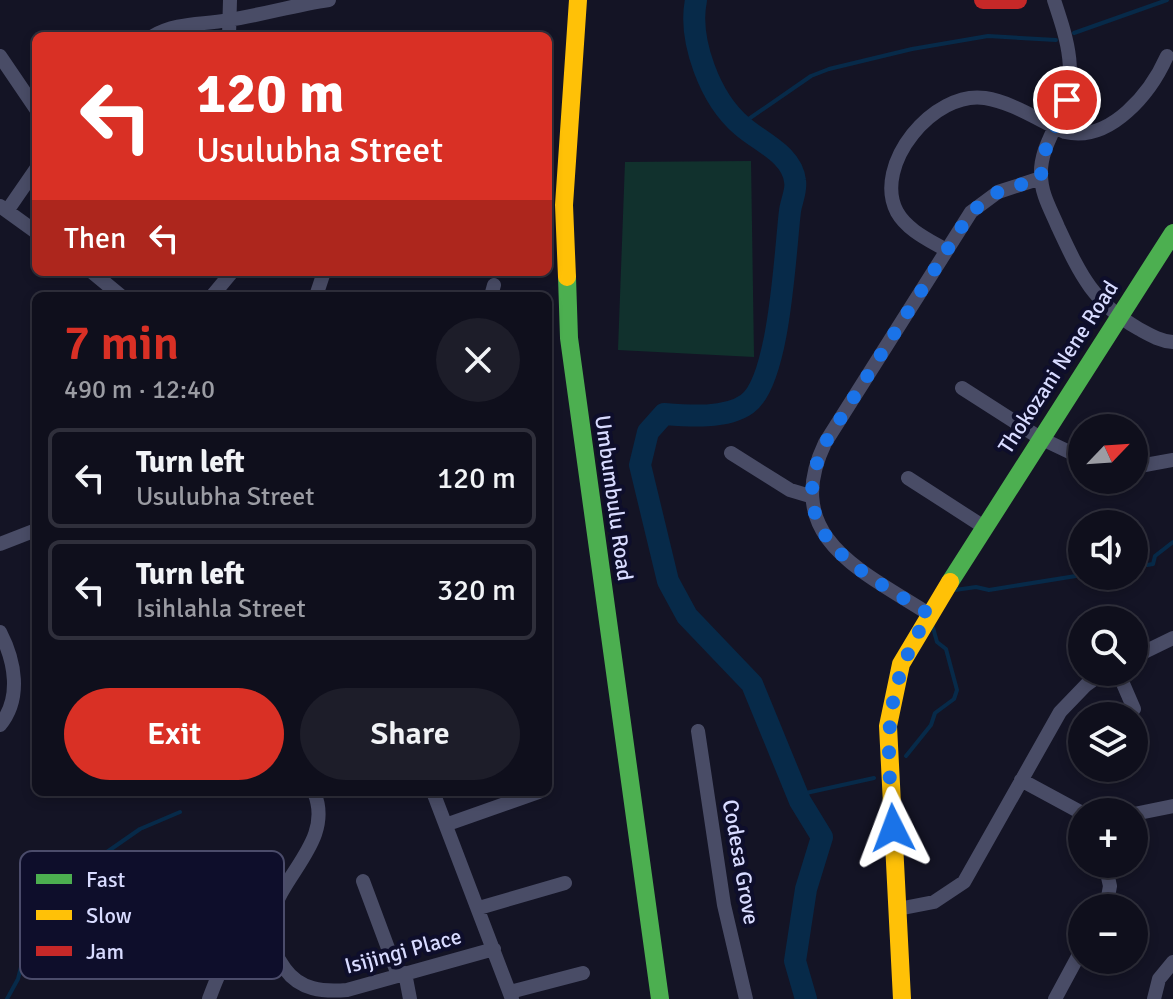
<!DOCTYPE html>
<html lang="en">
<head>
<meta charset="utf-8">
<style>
  body { margin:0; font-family:Signika,sans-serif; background:#1d1d29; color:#f1f3f6; height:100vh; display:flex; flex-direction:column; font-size:30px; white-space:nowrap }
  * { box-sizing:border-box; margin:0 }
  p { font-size:26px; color:#9b9ca3 }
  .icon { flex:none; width:44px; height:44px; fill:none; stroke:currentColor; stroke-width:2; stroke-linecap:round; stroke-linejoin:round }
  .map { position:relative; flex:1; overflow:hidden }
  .sheet { position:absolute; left:32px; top:292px; width:520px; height:504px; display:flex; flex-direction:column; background:#0f0f1c; border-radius:12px; box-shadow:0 4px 12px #0003,0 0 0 2px #2f2f3b }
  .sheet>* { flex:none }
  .banner { position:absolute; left:32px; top:32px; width:520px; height:244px; border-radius:12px; box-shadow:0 4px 12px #0003,0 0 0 2px #2f2f3b; background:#d93025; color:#fff; overflow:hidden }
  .needle { width:52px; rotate:65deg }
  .buttons { position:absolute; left:1068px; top:414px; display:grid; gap:16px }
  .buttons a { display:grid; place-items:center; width:80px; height:80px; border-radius:50%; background:#0f0f1c; box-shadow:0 4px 12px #0003,0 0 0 2px #2f2f3b; font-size:40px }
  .pin { position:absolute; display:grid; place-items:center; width:68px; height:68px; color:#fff; margin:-34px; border:4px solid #fff; border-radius:50%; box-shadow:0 2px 8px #0007 }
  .me { position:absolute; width:88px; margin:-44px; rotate:357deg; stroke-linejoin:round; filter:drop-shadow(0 0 6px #0008) }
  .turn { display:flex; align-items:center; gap:28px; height:168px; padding:0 32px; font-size:36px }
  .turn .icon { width:104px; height:104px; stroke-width:2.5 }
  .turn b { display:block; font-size:56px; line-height:68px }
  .then { display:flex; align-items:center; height:76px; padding:0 32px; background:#0003; gap:16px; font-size:30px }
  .round { display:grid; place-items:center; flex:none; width:84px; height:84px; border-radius:42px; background:#1d1d29 }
  .head { display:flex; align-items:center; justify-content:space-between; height:136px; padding:0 32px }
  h1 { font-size:48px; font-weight:600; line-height:60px; color:#d93025 }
  .button { display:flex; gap:16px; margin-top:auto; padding:16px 32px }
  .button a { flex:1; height:92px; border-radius:48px; background:#d93025; color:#fff; font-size:32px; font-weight:600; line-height:92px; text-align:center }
  .button a+a { background:#1d1d29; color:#f1f3f6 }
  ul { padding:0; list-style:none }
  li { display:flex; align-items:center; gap:24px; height:100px; margin:0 16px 12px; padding:0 16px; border:4px solid #2f2f3b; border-radius:12px }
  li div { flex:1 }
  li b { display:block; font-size:30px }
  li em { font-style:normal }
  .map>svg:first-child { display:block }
  .green { fill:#11312d }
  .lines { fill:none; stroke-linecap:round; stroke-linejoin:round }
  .stream { stroke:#072a49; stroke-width:4 }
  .river { stroke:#072a49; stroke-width:22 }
  .street { stroke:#494c66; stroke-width:14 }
  .fast { stroke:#4caf50; stroke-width:18 }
  .slow { stroke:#ffc107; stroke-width:18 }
  .jam { stroke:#c62828; stroke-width:18 }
  .route { stroke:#1a73e8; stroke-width:14; stroke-dasharray:0 25.2 }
  .labels { text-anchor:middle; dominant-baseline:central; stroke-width:8; stroke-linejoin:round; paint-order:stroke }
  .street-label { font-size:22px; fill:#d8dbff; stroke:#0e0e2b }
  .key { fill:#0e0e2b; stroke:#4b4c6b; stroke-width:2 }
  .key-label { font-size:22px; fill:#d8dbff }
</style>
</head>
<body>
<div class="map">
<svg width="1173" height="999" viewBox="0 0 1173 999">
  <rect width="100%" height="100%" fill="#141425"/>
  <path class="green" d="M751,161l3,196 -136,-7 7,-188z"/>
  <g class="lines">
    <path class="stream" d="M1074,33l93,-33
      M740,125l71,-49 18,-7 83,-20 76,-13 68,4
      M1134,560l13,5 6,-1 2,-8 18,-14
      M955,590l21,-3 13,3 93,-15
      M906,756l25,-31 4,-12 19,-14 3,-9 -11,-41 -9,-7 -5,-18
      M797,795l77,-17
      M7,999l11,-20 5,-20 40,-59 33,-25 8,-21 36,-25 40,-17"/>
    <path class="river" d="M696,0c-8,40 14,99 46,126 18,16 50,28 53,55 2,9 -4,21 -5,30 -5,40 -10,170 -43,193 -21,15 -58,12 -83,10l-16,18 -8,33 28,116 19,35 65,68 48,117 22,36 -16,52 -11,72 11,38"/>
    <path class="street" d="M1054,0c14,42 25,75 5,118 -8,18 -19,36 -18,57 0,19 10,35 17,52 22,47 34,75 81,102 11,6 21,12 34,13
      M153,36c24,-14 49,-11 75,-16 34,-5 66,-15 101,-20
      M229,36l1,-36
      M0,56l36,53
      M0,206l36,26
      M7,211l29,-42
      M946,250c-17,-10 -39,-20 -49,-38 -25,-47 37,-122 88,-114 27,4 55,23 80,34 46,11 86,-40 102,-76
      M92,272l29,24
      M212,296l20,-24
      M316,296l8,-24
      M491,296l3,-11
      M962,388l78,50 42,20
      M731,453l59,37 20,6
      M1134,467l39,-7
      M908,478l76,49
      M0,544l36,-14
      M929,614c-67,-43 -149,-77 -104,-171l146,-231 27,-20 43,-14
      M0,632c15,29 22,66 0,93
      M1134,657l39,-19
      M1118,672l16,37
      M698,731l26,174 22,94
      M1021,780l61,33
      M314,792c28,66 -82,105 -29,177 15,21 38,23 62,21l147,-41
      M433,792l79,207
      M1134,814l39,-8
      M448,824l91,-32
      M1105,864l5,22 -4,22
      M363,881l35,94
      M479,908l86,-25
      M898,909l36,-7 30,-20 96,-170 26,-27 18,-13
      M405,973l5,26
      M510,992l73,-19
      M209,999c14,-37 19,-52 62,-57
      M1055,999l27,-50
      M1154,999l5,-20 14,-17"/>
    <path class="fast" d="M567,277l2,61 91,661
      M950,582l223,-349"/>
    <path class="slow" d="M567,277l-3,-72 14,-205
      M902,999l-14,-273 13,-62 49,-82"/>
    <path class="jam" d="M983,0h35"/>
  </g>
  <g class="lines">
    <path class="route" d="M893,828c-6,-89 -12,-135 36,-214 -67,-43 -149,-77 -104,-171l146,-231 27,-20 43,-14 1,-20 25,-58"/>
  </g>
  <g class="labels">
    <g class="street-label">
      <text transform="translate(1058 367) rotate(-57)">Thokozani Nene Road</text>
      <text transform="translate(614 498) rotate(82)">Umbumbulu Road</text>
      <text transform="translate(741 862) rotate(80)">Codesa Grove</text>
      <text transform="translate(403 951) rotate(-15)">Isijingi Place</text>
    </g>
  </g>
  <rect x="20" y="851" width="264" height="128" rx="12" class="key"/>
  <rect x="36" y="874" width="36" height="10" fill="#4caf50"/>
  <rect x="36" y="910" width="36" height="10" fill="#ffc107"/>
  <rect x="36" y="946" width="36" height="10" fill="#c62828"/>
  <g class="key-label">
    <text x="86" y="887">Fast</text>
    <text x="86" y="923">Slow</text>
    <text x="86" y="959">Jam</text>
  </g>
</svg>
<div class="buttons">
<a><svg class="needle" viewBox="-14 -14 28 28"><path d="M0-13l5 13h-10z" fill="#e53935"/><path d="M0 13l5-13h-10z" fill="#9b9ca3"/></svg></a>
<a><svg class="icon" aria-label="sound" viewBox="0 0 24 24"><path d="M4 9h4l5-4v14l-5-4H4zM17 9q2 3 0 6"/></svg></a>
<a><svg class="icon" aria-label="search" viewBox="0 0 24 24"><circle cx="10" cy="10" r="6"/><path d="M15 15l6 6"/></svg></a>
<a><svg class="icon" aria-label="layers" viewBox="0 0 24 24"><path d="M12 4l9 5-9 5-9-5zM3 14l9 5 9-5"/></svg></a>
<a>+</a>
<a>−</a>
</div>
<div class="pin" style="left:1067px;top:100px;background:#d93025"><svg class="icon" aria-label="arrive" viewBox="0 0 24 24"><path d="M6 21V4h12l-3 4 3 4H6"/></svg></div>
<svg class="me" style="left:893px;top:828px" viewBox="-20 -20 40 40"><path d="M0-17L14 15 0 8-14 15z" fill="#1a73e8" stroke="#fff" stroke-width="4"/></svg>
<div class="banner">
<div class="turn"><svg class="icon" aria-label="left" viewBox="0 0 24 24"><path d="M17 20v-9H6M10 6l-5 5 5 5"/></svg><div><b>120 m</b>Usulubha Street</div></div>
<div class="then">Then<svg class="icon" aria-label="left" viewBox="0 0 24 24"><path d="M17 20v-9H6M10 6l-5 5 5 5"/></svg></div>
</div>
<section class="sheet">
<div class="head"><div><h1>7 min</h1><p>490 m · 12:40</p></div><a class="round"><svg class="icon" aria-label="close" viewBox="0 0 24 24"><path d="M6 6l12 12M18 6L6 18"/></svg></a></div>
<ul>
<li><svg class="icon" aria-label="left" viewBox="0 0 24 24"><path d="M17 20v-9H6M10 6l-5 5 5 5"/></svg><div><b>Turn left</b><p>Usulubha Street</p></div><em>120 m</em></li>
<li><svg class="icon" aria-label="left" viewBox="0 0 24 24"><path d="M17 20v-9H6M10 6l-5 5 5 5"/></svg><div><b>Turn left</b><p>Isihlahla Street</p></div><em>320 m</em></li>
</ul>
<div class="button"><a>Exit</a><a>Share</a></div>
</section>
</div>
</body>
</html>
